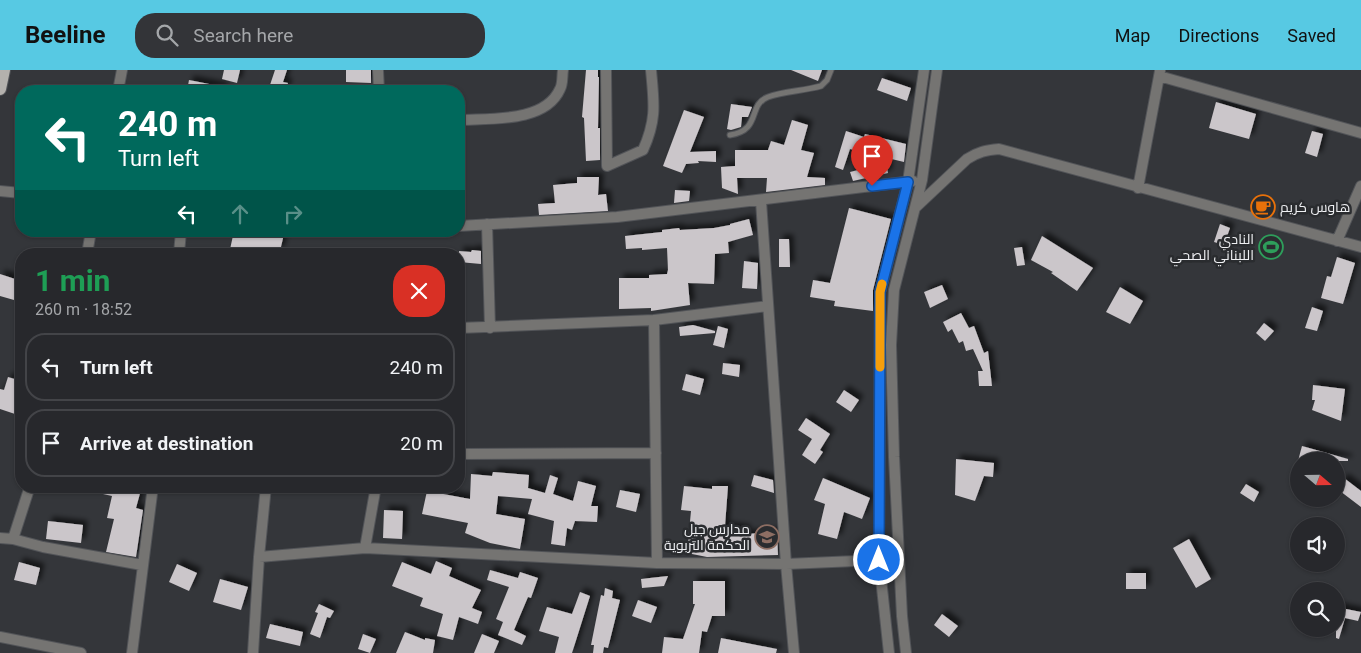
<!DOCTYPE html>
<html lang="en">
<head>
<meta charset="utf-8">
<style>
  body { margin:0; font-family:Roboto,Cairo,sans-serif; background:#333438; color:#f1f3f6; height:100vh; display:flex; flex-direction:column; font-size:19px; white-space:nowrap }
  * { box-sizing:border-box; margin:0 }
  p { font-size:16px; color:#a4a6a9 }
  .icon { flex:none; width:28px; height:28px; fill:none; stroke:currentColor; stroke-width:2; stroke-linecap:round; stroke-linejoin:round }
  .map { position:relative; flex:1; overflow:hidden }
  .details { position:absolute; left:15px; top:178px; width:450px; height:245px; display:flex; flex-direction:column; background:#27282c; border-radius:20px; box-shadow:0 1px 4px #0004,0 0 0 1px #434448 }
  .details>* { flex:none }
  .hud { position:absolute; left:15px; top:15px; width:450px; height:152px; border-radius:20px; box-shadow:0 1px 4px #0004,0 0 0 1px #434448; background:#00695c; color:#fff; overflow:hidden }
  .needle { width:32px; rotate:110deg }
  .tools { position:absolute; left:1290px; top:382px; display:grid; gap:10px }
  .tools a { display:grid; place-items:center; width:55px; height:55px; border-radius:50%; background:#27282c; box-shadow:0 1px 4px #0004,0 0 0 1px #434448; font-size:25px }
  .pin { position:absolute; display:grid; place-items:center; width:42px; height:42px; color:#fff; margin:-51px -21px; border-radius:50% 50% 50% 0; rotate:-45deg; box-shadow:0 0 5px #0007 }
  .pin .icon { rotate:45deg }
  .me { position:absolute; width:55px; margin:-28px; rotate:0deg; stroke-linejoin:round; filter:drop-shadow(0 0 4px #0008) }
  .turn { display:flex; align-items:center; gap:18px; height:105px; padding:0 20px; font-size:22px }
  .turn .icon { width:65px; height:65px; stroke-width:2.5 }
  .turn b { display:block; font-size:35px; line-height:42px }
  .lanes { display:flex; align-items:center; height:48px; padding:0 20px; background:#0003; justify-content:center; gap:25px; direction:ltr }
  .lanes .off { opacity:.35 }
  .round { display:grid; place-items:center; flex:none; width:52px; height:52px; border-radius:20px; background:#333438 }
  .overview { display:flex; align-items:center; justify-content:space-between; height:85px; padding:0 20px }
  h1 { font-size:30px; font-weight:700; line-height:38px; color:#1e9e55 }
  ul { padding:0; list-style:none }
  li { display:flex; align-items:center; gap:15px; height:68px; margin:0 10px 8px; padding:0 10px; border:2px solid #434448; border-radius:20px }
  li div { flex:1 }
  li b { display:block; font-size:19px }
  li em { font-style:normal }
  header { display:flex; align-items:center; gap:30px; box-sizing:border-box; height:70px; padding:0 25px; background:#57c9e3; color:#111 }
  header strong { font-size:24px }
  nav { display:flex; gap:28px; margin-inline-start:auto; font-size:18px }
  .search { width:350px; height:45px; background:#333438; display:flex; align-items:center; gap:12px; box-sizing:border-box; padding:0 18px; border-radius:20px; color:#a4a6a9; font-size:19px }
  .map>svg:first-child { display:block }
  .building { fill:#cbc6ca; filter:url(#shadow) }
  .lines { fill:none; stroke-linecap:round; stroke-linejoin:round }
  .lane-casing { stroke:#525458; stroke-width:7 }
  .street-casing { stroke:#525458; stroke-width:12 }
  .primary-casing { stroke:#525458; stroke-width:14 }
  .lane { stroke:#757472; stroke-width:5 }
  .street { stroke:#757472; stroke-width:10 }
  .primary { stroke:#b4b1ad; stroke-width:12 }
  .route-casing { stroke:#114b97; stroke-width:12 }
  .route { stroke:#1a73e8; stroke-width:9 }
  .slow { stroke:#f59e0b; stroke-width:9 }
  .labels { text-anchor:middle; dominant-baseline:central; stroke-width:5; stroke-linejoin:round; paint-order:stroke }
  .poi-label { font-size:14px; fill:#eff0f3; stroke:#2a2c2f; text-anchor:end }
</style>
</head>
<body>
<header>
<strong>Beeline</strong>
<div class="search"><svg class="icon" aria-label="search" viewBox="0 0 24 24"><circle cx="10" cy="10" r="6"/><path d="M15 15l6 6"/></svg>Search here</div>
<nav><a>Map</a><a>Directions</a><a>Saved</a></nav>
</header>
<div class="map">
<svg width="1361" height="583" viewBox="0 0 1361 583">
  <defs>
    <filter id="shadow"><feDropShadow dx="4.5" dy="-4.5" stdDeviation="2.5" flood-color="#0009"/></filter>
  </defs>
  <rect width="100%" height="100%" fill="#34363a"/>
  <path class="building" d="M224,0h16l-3,13 -15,-4z
    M275,0h12l-4,12 5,1 -3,8h-17z
    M346,0h25v13l-25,-1z
    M586,0h12v7h1l-1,51h2v32l-14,1 -2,-43 -2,-1z
    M791,0h31l-4,11z
    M882,8l29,10 -4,13 -30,-11z
    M189,10l35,7 -1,4h-36z
    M1216,32l40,12 -7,25 -40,-11z
    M731,34l21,3 -4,10h-6l-1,10 -10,3 -4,-1z
    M684,40l20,7 -14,35 26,-1v11l-18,-1 1,2 -13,1 -4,9 -19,-7z
    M792,50l16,5 -7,25 13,3 -7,24 18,1v7l-59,7 1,-14h-30l1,16 -16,-6 -1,-21 14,-1v-16h33l3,-9 13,4z
    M846,61l18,6 1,-3 41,10 -2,18 -54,-13 -7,21 -8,-3z
    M1312,61l11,3 -6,23 -12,-4z
    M886,93l2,10 -35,8 -3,-9z
    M577,107h22l-1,18 8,-1 2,17 -69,4 -1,-11 17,-1 -2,-18 24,-2z
    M675,120l15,1 -1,10 -15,2z
    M849,138l42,11 -18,71v21l-39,-5 1,-5 -25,-4 3,-17 17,3z
    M749,149l4,16 -25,7 1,11 -14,1 -1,30 -26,-1 2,22 -39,6v-3l-32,1v-31h30v-3l18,-1 1,-4 -1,-22 -25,2v-2l-16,1 -1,-13 37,-4v-2l17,-2 1,2 34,-2 16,-3v-1z
    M1220,154l10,4 -6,17 -10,-3z
    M234,161h36l14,3 -4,17 -15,-4 -1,7h-35z
    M1042,166l51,32 -16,23 -26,-18 2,-1 -22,-12z
    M779,169h10l1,28h-11z
    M1022,177l3,18 -8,1 -3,-18z
    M472,180l9,1v13l-22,-2v-11l12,1z
    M1337,187l18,6 -12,41 -22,-6 6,-22 4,1z
    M744,191l14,2 -1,26 -15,-1z
    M0,204l21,7v21l-21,-6z
    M942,215l6,14 -18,9 -6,-16z
    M1120,217l23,14 -13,23 -24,-12z
    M1312,237l11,4 -6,20 -12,-3z
    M961,243l8,15 5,-2 10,27 4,-2 4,35h-13l-1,-15h5l-10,-22 -7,2 -3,-10 -4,2 -7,-14 -4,3 -5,-10z
    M1264,253l10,8 -9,10 -9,-8z
    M693,255l22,6v2l-35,3 -1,-9z
    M718,256l10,3 -4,19 -11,-3z
    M723,293l17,2 -1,12 -17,-3z
    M686,304l18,5 -4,16 -18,-5z
    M8,307l13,4v35l-21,-7v-20l4,1z
    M1313,315l32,4 -4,32 -29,-11 3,-10h-3z
    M844,320l15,10 -8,12 -15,-10z
    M806,348l24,16 -10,16 3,2 -8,12 -13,-9 10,-16 -14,-9z
    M1302,376l46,13v2h-50z
    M956,389l38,4 -1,14 -9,-1 -9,25 -20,-6z
    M493,402l36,3 -1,13 17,5 5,-18 8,3 -5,16 20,7 5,-20 18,5 -5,20h7l-1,16 -22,-1 -3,9 -5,-2 -2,18 -14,-2 3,-23 -26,-7 4,-15 -34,-3 -2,18 29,5 -5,30 -30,-6 -25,-10 3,-10 -46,-9 5,-23 43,8 1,-25 21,2z
    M754,405l19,5 1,13 -23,-7z
    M823,408l47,20 -8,21 -18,-7 -7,27 -19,-5 7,-30 -11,-4z
    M1344,408l17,13v16l-25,-19z
    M1246,414l13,8 -5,10 -14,-9z
    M105,416h37l-6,22 7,2 -7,47 -30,-5 8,-33 -7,-1 5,-22 -9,-2z
    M684,416l28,3v-3h16l-3,40 21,3v5l31,-2 1,23 -71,2 -20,-4 4,-42 -10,-1z
    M620,420l20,4 -4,18 -20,-5z
    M384,440l19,1 -1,28 -19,-1z
    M48,451l35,4 -2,18 -35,-4z
    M1189,469l22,40 -15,9 -23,-40z
    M436,491l16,7 -3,8 32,14 -9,18 10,4 -4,12 -19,-7 -6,23 -16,-4 6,-22 -23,-8 3,-8 -31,-12 10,-24 29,12z
    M19,492l21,6 -4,17 -22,-5z
    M177,494l20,9 -8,18 -20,-9z
    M490,500l28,8 2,-6 18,6 -7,20 -3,-1 -14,33 12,6 -4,9 -24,-10 5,-13 -7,-3 13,-32 -22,-7z
    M1126,503h20v16h-20z
    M668,506l-4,10 -22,2 -1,-9z
    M220,509l28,8 -7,23 -28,-8z
    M693,511h32v35h-13l-5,16 -5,-1 -3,22h-37l2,-16 19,2 12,-35h-2z
    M605,518l8,3 -1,7 8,2 -12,48 -4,-1 -1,6h-10l1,-8h-3l10,-50 3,1z
    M580,522l10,4 -18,57h-17l4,-16 -20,-6 8,-24 25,7z
    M638,530l19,7 -6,16 -19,-7z
    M319,534l15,7 -4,7 -3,-1 -7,21 -10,-4 8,-21 -3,-1z
    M1336,537l25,5 -3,9 -13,-3 -6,21 -3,-1z
    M942,544l16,12 -9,11 -15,-12z
    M270,554l33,8 -3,14 -34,-8z
    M405,562l20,8v-2l10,2 -2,13h-37z
    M363,564l13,5 -6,14 -12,-4z
    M482,564l17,7 -5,12h-20z
    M721,568l56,11 -1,4h-58z"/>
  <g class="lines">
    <g class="lane-casing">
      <path id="lane" d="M730,65c32,-5 17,-30 38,-38 16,-6 36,-6 53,-11l6,-6 4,-10"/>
    </g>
    <g class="street-casing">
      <path id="street" d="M378,0l1,21
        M606,0l1,96 36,-16c14,-31 11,-47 8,-80
        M1159,6l202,57
        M118,21l4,-21
        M459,50c31,-2 86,3 101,-31 3,-5 2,-13 3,-19
        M1138,118l22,-117
        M0,121l21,2
        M761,131l25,363 93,-4
        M916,137l51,-48c11,-7 19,-9 32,-10l362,98
        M487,154l3,104
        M459,156l158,-9 296,-36
        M1337,171l24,-55
        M87,184l4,-23
        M179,184l2,-23
        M768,236l-114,14 3,243 129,1 8,89
        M459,258l195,-8
        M459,384l197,-1
        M30,416l-17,53 30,8 99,18
        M266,416l-7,71 106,-9
        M376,416l-11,62 292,15
        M0,468l13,1
        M0,567l81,16
        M132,583l21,-167
        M253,583l6,-96
        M889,583l-10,-93 1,-268 28,-110 16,-112
        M906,583l-4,-37 -8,-159 -3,-112 3,-55 28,-110 15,-110"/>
    </g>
    <g class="primary-casing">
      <path id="primary" d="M0,19l4,-19"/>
    </g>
    <use href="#lane" class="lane"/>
    <use href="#street" class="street"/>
    <use href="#primary" class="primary"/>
  </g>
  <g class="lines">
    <g class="route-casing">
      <path id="route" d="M872,116l36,-4 -28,110 -1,268"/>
    </g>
    <use href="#route" class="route"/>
    <path class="slow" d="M880,297v-75l2,-8"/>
  </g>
  <defs>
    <g id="cafe-ring" transform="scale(1.25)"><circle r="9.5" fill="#2a2c2f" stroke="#e8710a" stroke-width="1.5"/><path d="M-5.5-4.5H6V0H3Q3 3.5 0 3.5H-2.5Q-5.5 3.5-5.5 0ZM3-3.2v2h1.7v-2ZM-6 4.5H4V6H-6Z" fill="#e8710a"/></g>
    <g id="stadium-ring" transform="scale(1.25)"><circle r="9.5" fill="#2a2c2f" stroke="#2e9e5b" stroke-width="1.5"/><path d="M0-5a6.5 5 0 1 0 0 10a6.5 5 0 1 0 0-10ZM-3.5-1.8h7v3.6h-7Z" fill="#2e9e5b"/></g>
    <g id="school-ring" transform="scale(1.25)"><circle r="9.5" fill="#2a2c2f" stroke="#8d6e63" stroke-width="1.5"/><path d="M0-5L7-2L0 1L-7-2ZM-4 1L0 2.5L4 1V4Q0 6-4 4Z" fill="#8d6e63"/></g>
  </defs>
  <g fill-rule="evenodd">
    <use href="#cafe-ring" x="1263" y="137"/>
    <use href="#stadium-ring" x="1271" y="177"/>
    <use href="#school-ring" x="767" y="467"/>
  </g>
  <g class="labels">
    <g class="poi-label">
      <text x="1280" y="137" text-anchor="start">هاوس كريم</text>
      <text x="1254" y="169">النادي<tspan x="1254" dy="16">اللبناني الصحي</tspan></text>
      <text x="750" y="459">مدارس جيل<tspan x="750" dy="16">الحكمة التربوية</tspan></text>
    </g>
  </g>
</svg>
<div class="tools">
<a><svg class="needle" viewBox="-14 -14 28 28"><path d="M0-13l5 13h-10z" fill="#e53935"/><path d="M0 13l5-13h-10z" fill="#a4a6a9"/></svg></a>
<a><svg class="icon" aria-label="sound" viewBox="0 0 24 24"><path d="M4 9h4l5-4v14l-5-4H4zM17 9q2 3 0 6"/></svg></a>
<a><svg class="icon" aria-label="search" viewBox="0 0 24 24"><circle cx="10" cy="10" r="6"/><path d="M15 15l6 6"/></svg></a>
</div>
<div class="pin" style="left:872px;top:116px;background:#d93025"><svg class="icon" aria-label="arrive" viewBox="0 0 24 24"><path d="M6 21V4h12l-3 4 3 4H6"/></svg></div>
<svg class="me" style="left:879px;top:490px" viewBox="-20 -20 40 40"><circle r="17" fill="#1a73e8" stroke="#fff" stroke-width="3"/><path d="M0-11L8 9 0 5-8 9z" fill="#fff"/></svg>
<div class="hud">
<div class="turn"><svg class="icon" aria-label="left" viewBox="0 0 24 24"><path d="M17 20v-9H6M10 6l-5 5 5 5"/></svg><div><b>240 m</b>Turn left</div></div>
<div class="lanes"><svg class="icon" aria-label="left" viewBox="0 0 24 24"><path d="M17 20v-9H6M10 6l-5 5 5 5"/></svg><svg class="icon off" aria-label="ahead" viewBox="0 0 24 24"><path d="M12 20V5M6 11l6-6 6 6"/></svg><svg class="icon off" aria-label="right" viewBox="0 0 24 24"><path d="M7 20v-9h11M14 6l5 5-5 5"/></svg></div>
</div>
<section class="details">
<div class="overview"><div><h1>1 min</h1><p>260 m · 18:52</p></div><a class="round" style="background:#d93025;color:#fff"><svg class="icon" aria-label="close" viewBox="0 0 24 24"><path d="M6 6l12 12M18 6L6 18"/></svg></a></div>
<ul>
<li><svg class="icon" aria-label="left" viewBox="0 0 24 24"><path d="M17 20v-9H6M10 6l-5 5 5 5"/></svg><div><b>Turn left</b></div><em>240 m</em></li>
<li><svg class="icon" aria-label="arrive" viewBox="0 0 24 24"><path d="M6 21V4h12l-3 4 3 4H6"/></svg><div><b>Arrive at destination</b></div><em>20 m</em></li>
</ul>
</section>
</div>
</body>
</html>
